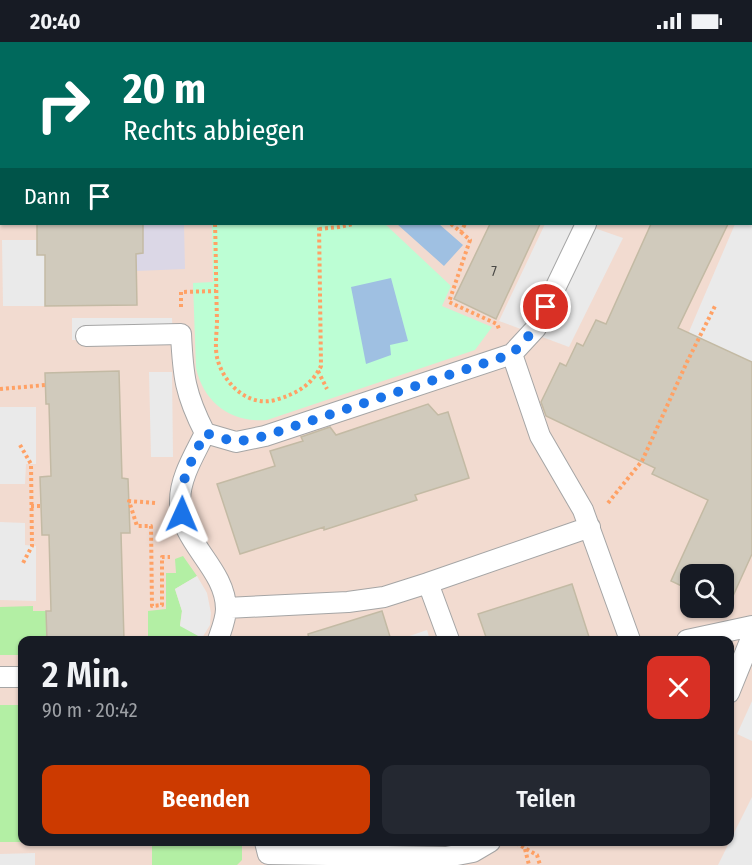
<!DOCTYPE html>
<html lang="de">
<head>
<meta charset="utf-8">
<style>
  body { margin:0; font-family:"Fira Sans Condensed",sans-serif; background:#242831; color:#f1f3f6; height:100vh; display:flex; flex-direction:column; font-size:22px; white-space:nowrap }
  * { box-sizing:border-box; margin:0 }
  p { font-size:20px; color:#9ea1a6 }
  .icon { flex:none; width:33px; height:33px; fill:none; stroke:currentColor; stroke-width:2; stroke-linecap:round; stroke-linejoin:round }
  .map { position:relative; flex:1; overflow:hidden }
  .details { position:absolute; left:18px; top:594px; width:716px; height:210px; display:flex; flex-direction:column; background:#171b24; border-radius:12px; box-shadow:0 2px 4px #0004 }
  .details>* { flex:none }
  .top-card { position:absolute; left:0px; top:0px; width:753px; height:183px; box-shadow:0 2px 4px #0004; background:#00695c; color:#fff; overflow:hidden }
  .tools { position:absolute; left:680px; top:522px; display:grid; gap:12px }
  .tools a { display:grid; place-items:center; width:54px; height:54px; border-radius:12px; background:#171b24; box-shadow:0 2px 4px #0004; font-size:30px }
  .pin { position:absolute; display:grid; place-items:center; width:51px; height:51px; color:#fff; margin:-26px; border:3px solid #fff; border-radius:50%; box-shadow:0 2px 6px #0007 }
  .me { position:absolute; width:66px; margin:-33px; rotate:1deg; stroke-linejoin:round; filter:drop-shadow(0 0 4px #0008) }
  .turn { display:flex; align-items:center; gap:21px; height:126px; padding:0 24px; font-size:27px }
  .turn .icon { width:78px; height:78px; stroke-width:2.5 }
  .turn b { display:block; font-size:42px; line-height:51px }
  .then { display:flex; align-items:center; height:57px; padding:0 24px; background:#0003; gap:12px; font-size:22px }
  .round { display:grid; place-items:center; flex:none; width:63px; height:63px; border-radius:12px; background:#242831 }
  .head { display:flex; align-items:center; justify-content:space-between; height:102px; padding:0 24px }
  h1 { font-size:36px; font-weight:600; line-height:45px }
  .primary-button { display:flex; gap:12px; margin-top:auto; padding:12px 24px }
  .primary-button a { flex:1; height:69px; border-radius:12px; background:#cc3a00; color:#fff; font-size:24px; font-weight:600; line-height:69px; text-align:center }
  .primary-button a+a { background:#242831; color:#f1f3f6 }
  .status { display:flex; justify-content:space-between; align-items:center; height:42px; padding:0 30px; background:#171b24; direction:ltr }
  .status svg { height:16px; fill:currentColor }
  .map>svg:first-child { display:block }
  .commercial { fill:#f2dbd0; fill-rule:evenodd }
  .grass { fill:#b3efa4 }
  .park { fill:#bcfed4 }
  .parking { fill:#eaeaea }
  .plaza { fill:#dbd7e6 }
  .water { fill:#9fc0e2 }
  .building { fill:#d0cabc; stroke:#c3baa4; stroke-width:1.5 }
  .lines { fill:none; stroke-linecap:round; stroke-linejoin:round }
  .lane-casing { stroke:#a5a5a5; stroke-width:22 }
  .secondary-casing { stroke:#4a7a00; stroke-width:36 }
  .path { stroke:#ffa165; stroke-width:4; stroke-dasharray:3 3; stroke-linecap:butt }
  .lane { stroke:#fff; stroke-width:20 }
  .secondary { stroke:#e5ffb2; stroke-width:33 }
  .route { stroke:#1a73e8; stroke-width:10; stroke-dasharray:0 18 }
  .labels { text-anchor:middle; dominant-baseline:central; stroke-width:6; stroke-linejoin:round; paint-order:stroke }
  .number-label { font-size:14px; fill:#4a4946 }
</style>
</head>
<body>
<div class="status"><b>20:40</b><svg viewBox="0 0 49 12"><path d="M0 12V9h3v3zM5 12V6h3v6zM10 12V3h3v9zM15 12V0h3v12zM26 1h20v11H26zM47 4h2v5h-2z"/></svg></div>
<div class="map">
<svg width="752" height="823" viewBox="0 0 752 823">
  <rect width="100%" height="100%" fill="#f0efe3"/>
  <path class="commercial" d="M0,0h503l3,1 -504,1 -1,14z
    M0,79l2,103h750v-62v703h-752zM690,532h33v34h-33zM22,598h707v202h-707z"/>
  <path class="grass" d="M183,514l14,20 -22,13 7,22 -2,14 22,13 -1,2h-84l31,-1v-28l18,-2v-36h10l-1,-14z
    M33,564v5h13l1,29h-25v15h-22v-48z
    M0,663h22v137h31h-53z
    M152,800h90v18l-5,5h-85z
    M383,800h58l-15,2 -42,1z"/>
  <path class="park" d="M212,182h173l66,62 -9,20 50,21 -17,23 -208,70c-36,3 -63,-17 -71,-52l-3,-85 20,-1z"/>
  <path class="parking" d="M752,148v172l-64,-28 47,-110h17z
    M545,182h38l40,14 -54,109 -70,-26z
    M2,198h35v15h8v51h-42z
    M72,276h100l1,23 -101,-1z
    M149,330h23l1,85h-22z
    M0,365h36v57h-10l-1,20h-25z
    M0,480l25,1v22l11,1v55l-36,-1z
    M197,534l10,17 4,20 -1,12 -8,13 -22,-12 2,-15 -7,-22z
    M427,588l3,10h-32z
    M752,659v40l-15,-7z
    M752,755v68h-34z
    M35,811v12h-35v-11z"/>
  <path class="plaza" d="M143,182h41l1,45 -49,2v-17l7,-1z"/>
  <path class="water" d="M397,182h42l24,21 -19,21z
    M391,236l17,63 -18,4 1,10 -25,9 -15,-77z"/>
  <path class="building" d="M37,182h106v29l-7,1 1,51 -92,1v-51h-8z
    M490,182h50l-44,95 -42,-20z
    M651,182h77l-50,104 74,34v192l-24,53 -5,-2v-31h-33v16l-19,-9 37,-81 -56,-26 3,-6 -109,-52 -5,-14 19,-39 6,3 11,-23 6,3 13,-26 10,4z
    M119,329l3,107 6,1 2,54h-9l3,107h-77l-1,-29h5l-2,-76h-7l-2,-58 11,-1 -2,-72h-3l-1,-31z
    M428,362l10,11 10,-3 21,66 -54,17 2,5 -93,30v-3l-84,27 -23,-70 58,-18 -5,-15 33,-10 -2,-4 29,-10 6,8z
    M572,542l18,56h-103l-9,-26z
    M382,569l9,29h-82l-1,-6z"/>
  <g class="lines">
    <g class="lane-casing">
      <path id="lane" d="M0,52h2
        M86,294l95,-2c2,42 4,60 24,99
        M512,312l24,-26 50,-104
        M428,541l162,-56
        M226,566l122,-6 36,-5 44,-14 21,57
        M218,598c3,-9 8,-21 8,-31 0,-41 -47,-67 -46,-108 0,-24 15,-47 25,-68l31,9 29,-6 247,-82 28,82 43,74 47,130
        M687,598l65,-14
        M0,635h22
        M729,651l23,-57
        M265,800l3,12 178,3 27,-5 17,-10"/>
    </g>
    <g class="secondary-casing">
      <path id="secondary" d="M590,0l3,2
        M739,0l4,2
        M752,77v1"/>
    </g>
    <path class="path" d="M229,2v-2
      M0,178h2
      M215,182c1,32 1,64 2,96 0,12 -3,29 1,41 7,24 31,46 57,39 21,-6 36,-14 46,-34l-2,-142
      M451,182l10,8 4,-8
      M319,187l20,-2 14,-3
      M461,190l9,8 -21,62 48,22 2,5
      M181,265v-15l35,-1
      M318,329l9,18
      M0,347l46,-4
      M20,403l11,19 1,82 -9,17
      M155,461l-26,-2 8,25h14l1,80 10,-1v-48h8
      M608,461l34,-42 45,-99 29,-58
      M31,464h10
      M516,801l21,12 3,10
      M525,807l4,16"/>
    <use href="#lane" class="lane"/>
    <use href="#secondary" class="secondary"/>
  </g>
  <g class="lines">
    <path class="route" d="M182,472c-6,-29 11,-55 23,-81l31,9 29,-6 247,-82 24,-26 10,-21"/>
  </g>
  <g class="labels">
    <g class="number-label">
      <text x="494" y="229">7</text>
    </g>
  </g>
</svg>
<div class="tools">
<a><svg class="icon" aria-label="search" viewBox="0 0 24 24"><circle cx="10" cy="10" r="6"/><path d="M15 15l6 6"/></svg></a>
</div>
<div class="pin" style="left:546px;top:265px;background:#d93025"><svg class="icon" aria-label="arrive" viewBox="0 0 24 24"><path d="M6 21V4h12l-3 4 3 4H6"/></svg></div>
<svg class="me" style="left:182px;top:472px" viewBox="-20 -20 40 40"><path d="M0-17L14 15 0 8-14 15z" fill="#1a73e8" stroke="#fff" stroke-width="4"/></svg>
<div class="top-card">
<div class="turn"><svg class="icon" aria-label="right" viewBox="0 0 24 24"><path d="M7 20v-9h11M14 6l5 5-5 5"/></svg><div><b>20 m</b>Rechts abbiegen</div></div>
<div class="then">Dann<svg class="icon" aria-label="arrive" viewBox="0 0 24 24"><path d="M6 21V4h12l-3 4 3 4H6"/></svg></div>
</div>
<section class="details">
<div class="head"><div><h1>2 Min.</h1><p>90 m · 20:42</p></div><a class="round" style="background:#d93025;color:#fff"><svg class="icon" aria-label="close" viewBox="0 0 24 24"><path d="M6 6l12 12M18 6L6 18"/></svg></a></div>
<div class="primary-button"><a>Beenden</a><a>Teilen</a></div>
</section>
</div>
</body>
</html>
